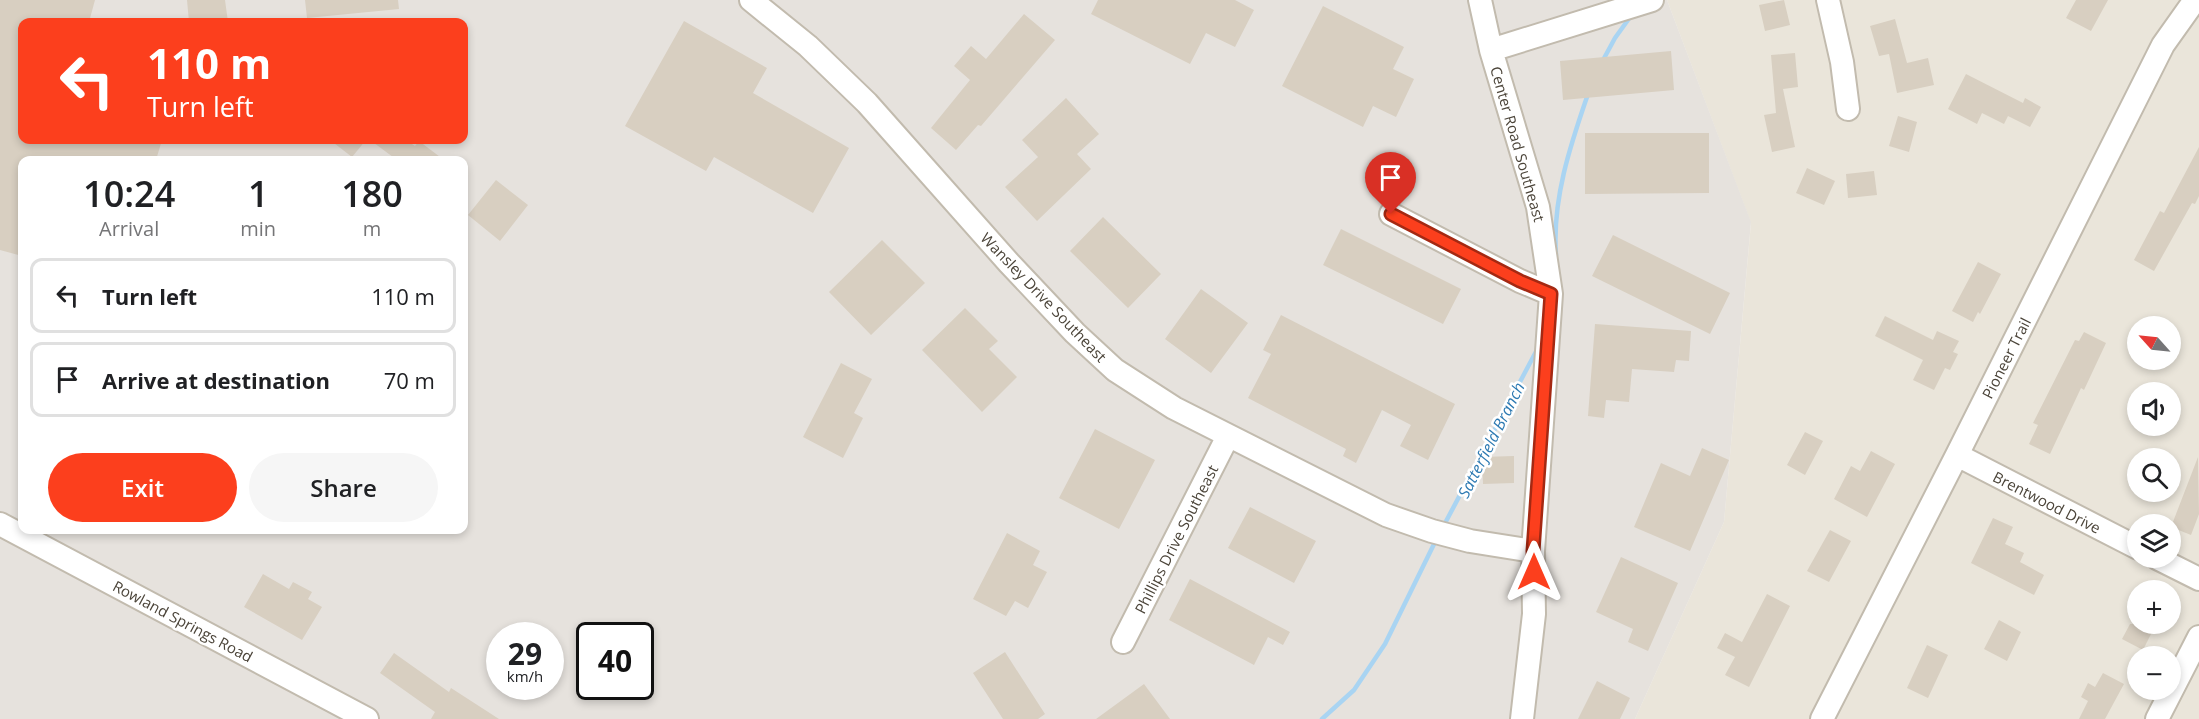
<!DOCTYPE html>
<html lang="en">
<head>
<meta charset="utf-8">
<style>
  body { margin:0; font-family:"Open Sans",sans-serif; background:#f6f6f6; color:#202124; height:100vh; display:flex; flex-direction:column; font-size:22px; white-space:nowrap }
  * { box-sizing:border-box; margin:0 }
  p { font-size:20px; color:#757577 }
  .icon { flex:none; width:33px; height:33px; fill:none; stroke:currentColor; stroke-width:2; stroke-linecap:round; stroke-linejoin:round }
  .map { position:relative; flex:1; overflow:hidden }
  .panel { position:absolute; left:18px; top:156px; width:450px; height:378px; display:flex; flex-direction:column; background:#fff; border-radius:12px; box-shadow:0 3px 9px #0003 }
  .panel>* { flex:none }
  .hud { position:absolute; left:18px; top:18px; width:450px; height:126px; border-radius:12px; box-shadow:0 3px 9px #0003; background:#fc3f1d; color:#fff; overflow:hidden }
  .needle { width:39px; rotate:297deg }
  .fabs { position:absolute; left:2127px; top:316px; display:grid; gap:12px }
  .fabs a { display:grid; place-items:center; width:54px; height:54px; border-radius:50%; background:#fff; box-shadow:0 3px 9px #0003; font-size:30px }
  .speed { position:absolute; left:486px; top:622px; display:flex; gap:12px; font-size:30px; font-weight:700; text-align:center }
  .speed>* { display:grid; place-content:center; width:78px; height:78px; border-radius:50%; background:#fff; box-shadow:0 3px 9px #0003; line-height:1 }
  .speed small { font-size:15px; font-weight:400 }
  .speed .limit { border:3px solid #111; border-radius:9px; background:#fff; color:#111 }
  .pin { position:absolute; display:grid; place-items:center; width:51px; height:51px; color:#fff; margin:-62px -26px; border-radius:50% 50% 50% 0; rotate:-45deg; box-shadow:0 0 6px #0007 }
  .pin .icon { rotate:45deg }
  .me { position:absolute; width:66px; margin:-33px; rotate:0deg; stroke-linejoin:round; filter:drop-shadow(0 0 4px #0008) }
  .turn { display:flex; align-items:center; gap:21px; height:126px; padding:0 30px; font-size:27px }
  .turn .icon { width:78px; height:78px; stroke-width:2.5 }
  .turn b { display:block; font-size:42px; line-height:51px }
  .eta { display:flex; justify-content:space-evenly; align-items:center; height:102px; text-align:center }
  .eta b { font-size:36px; font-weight:600; line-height:42px }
  .primary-button { display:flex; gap:12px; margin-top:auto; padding:12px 30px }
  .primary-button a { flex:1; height:69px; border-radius:36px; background:#fc3f1d; color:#fff; font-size:24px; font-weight:600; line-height:69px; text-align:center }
  .primary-button a+a { background:#f6f6f6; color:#202124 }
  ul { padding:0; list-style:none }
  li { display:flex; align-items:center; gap:18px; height:75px; margin:0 12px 9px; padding:0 18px; border:3px solid #e0e0e0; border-radius:12px }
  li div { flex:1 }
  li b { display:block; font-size:22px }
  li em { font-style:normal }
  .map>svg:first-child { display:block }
  .residential { fill:#eae5da; fill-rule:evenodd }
  .industrial { fill:#e6e2dd; fill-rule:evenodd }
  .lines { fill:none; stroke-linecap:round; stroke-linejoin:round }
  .stream { stroke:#a9d4f2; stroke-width:4.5 }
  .building { fill:#d8cfc1 }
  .minor-casing { stroke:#c2bbae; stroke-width:26 }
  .minor { stroke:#fff; stroke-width:22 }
  .route-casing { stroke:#a42913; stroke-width:15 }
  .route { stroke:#fc3f1d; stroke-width:10 }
  .labels { text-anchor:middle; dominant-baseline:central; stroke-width:5; stroke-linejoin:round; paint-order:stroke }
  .street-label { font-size:15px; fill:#4b4439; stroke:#fff }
  .water-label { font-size:16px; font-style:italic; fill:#2e7ab2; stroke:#fff }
</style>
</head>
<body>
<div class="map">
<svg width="2199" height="719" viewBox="0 0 2199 719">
  <rect width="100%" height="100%" fill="#f6f3ec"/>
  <path class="residential" d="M1667,0h532v719h-564l89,-197 27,-299zM2138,327h32v33h-32zM2138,393h32v33h-32zM2138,459h32v33h-32zM2138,525h32v33h-32zM2138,591h32v33h-32zM2138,657h32v33h-32z"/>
  <path class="industrial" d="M0,0h1667l84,222 -27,300 -89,197h-1635zM22,22h442v118h-442zM22,160h442v370h-442zM500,636h50v51h-50zM590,636h50v51h-50z"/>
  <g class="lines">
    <path class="stream" d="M1602,62l13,-24 18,-25
      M1556,255c-4,-55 14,-109 32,-161
      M1443,527l96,-181
      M1322,719l32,-29 31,-46 51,-104"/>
  </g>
  <path class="building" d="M0,0h95l-6,22h-67v118h140l-6,20h-134v96l-22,-6z
    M187,0h38l3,22h-39z
    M305,0h93l1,9 -92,9z
    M1098,0h137l19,10 -19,37 -29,-14 -16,31 -99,-50z
    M1784,0l6,25 -25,6 -6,-26z
    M2076,0h32l-17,31 -25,-13z
    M1323,6l81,41 -11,22 21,10 -18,38 -23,-11 -10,21 -81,-41z
    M1024,14l31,26 -74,86 -3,-1 -22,25 -25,-22 39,-48 -16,-14 17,-20 15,13z
    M1895,19l12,44 21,-5 6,27 -37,8 -8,-39 -10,2 -9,-30z
    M684,21l83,47 -14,25 96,55 -36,65 -99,-56 -8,14 -81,-45z
    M1671,51l3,39 -111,10 -3,-39z
    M1795,53l3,34 -15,2 12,58 -23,5 -8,-37 12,-2 -5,-58z
    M1966,74l57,29 2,-5 16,9 -11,20 -22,-11 -4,8 -22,-11 -5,11 -29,-15z
    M1066,98l33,36 -22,20 14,15 -54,52 -32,-34 33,-30 -16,-17z
    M1898,116l19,6 -8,30 -20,-6z
    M1585,133h124v60l-124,1z
    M330,140h36l-14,17z
    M370,140h36l9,6 4,-5 25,19h-47z
    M2199,147v49l-4,8 -3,-1 -38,68 -20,-11 26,-49 4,2z
    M1807,168l28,13 -11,24 -28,-12z
    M1874,171l3,24 -29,3 -2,-24z
    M496,180l32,25 -28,36 -32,-26z
    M1103,217l58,57 -33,34 -58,-57z
    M1341,229l120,60 -18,35 -120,-59z
    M1613,235l117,58 -20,41 -118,-58z
    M882,240l43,43 -54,52 -42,-43z
    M1978,262l23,12 -21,40 -2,-2 -5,10 -21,-11z
    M1201,289l47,34 -37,50 -46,-34z
    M965,308l33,33 -9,8 28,28 -35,35 -60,-62z
    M1281,315l174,89 -27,56 -28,-14 11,-21 -29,-15 -26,53 -13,-7 3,-7 -98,-51 23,-44 -8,-4z
    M1885,316l48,24 4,-9 22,10 -6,11 5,2 -8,16 -5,-2 -11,22 -21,-10 10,-20 -48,-24z
    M1595,324l96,7 -2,30 -13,-1 -2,12 -42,-3 -3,33 -23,-2 -2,18 -16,-2z
    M2084,332l22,11 -22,47 -3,-2 -31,66 -21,-10 9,-19 -5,-2 42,-83 4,1z
    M841,363l31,16 -18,34 9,5 -20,40 -40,-21z
    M1095,429l60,31 -36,69 -60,-31z
    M1805,432l18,9 -18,34 -18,-10z
    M1702,448l27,12 -39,91 -56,-24 27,-64 29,13z
    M1871,451l24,13 -28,53 -33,-18 17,-33 9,5z
    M1514,456v27l-31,1 -1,-27z
    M2198,457l1,57 -8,21 -20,-8z
    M1250,507l66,34 -22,42 -66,-35z
    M1993,518l20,9 -8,17 19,9 -4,9 24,13 -10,20 -63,-32z
    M1830,530l21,11 -22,41 -22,-11z
    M1007,533l33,18 -7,14 14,7 -19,36 -13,-7 -9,15 -33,-17z
    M1621,557l57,26 -30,68 -20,-9 5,-13 -37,-17z
    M263,574l26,15 4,-7 19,10 -4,7 14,8 -20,33 -58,-33z
    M1190,579l100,53 -7,13 -15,-8 -14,28 -85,-45z
    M1767,594l23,12 -41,81 -24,-12 10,-18 -18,-9 8,-15 17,9z
    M1999,620l22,12 -14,29 -23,-12z
    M2130,624h26l-13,26 -21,-11z
    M1927,645l21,10 -20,43 -21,-10z
    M1005,652l40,62 -7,5h-35l-30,-46z
    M394,653l55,39 2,-4 48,31h-68l4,-7 -55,-39z
    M2103,673l21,11 -19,35h-26l9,-18 -7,-4 7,-14 7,4z
    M1597,681l33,17 -10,21h-42z
    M1144,684l26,35h-74z"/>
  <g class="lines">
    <g class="minor-casing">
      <path id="minor" d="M751,0l57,46 59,57 142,160 66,70 40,37 59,38 212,107 46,16 38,10 63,10
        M1480,0l11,50 47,157 13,87 -18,257 1,63 -12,105
        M1828,0l14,62 6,47
        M1491,50l161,-50
        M1391,214l129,67 31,13
        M1957,455l181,93
        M0,524l367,195
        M2157,558l42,21
        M1123,642l105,-206
        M1822,719l135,-264 206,-410 32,-45
        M2157,719l42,-82"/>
    </g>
    <use href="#minor" class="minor"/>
  </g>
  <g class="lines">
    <g class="route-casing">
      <path id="route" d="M1391,214l129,67 31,13 -18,257 1,21"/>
    </g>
    <use href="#route" class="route"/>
  </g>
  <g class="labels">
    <g class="street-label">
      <text transform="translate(1518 144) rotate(74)">Center Road Southeast</text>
      <text transform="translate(1044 297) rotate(46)">Wansley Drive Southeast</text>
      <text transform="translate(2006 358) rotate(-63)">Pioneer Trail</text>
      <text transform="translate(2047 502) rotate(27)">Brentwood Drive</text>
      <text transform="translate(1176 539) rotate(-63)">Phillips Drive Southeast</text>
      <text transform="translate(183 621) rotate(28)">Rowland Springs Road</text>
    </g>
    <g class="water-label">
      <text transform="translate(1491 440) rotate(-63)">Satterfield Branch</text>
    </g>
  </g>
</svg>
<div class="fabs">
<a><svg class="needle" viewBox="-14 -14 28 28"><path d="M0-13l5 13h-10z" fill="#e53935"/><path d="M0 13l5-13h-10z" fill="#757577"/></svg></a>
<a><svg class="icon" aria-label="sound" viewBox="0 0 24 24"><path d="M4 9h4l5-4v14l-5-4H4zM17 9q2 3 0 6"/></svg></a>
<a><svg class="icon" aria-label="search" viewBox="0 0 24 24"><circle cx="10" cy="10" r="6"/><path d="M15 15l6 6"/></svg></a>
<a><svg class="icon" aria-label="layers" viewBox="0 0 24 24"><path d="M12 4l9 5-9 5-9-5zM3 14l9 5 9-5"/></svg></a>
<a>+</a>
<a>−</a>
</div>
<div class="speed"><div>29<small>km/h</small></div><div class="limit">40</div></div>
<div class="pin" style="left:1391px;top:214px;background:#d93025"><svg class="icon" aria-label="arrive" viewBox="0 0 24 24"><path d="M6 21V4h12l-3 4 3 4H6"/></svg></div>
<svg class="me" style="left:1534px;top:572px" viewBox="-20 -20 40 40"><path d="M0-17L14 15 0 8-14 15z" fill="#fc3f1d" stroke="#fff" stroke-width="4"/></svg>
<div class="hud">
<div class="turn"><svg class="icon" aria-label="left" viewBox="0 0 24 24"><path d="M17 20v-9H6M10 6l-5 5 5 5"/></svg><div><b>110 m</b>Turn left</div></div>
</div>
<section class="panel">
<div class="eta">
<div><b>10:24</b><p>Arrival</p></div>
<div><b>1</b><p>min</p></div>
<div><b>180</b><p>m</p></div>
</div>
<ul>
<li><svg class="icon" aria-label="left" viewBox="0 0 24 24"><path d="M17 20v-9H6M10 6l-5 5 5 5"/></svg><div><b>Turn left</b></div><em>110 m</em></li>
<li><svg class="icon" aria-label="arrive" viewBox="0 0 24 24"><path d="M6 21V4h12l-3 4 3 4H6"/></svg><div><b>Arrive at destination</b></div><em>70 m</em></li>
</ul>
<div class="primary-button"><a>Exit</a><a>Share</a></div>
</section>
</div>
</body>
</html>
